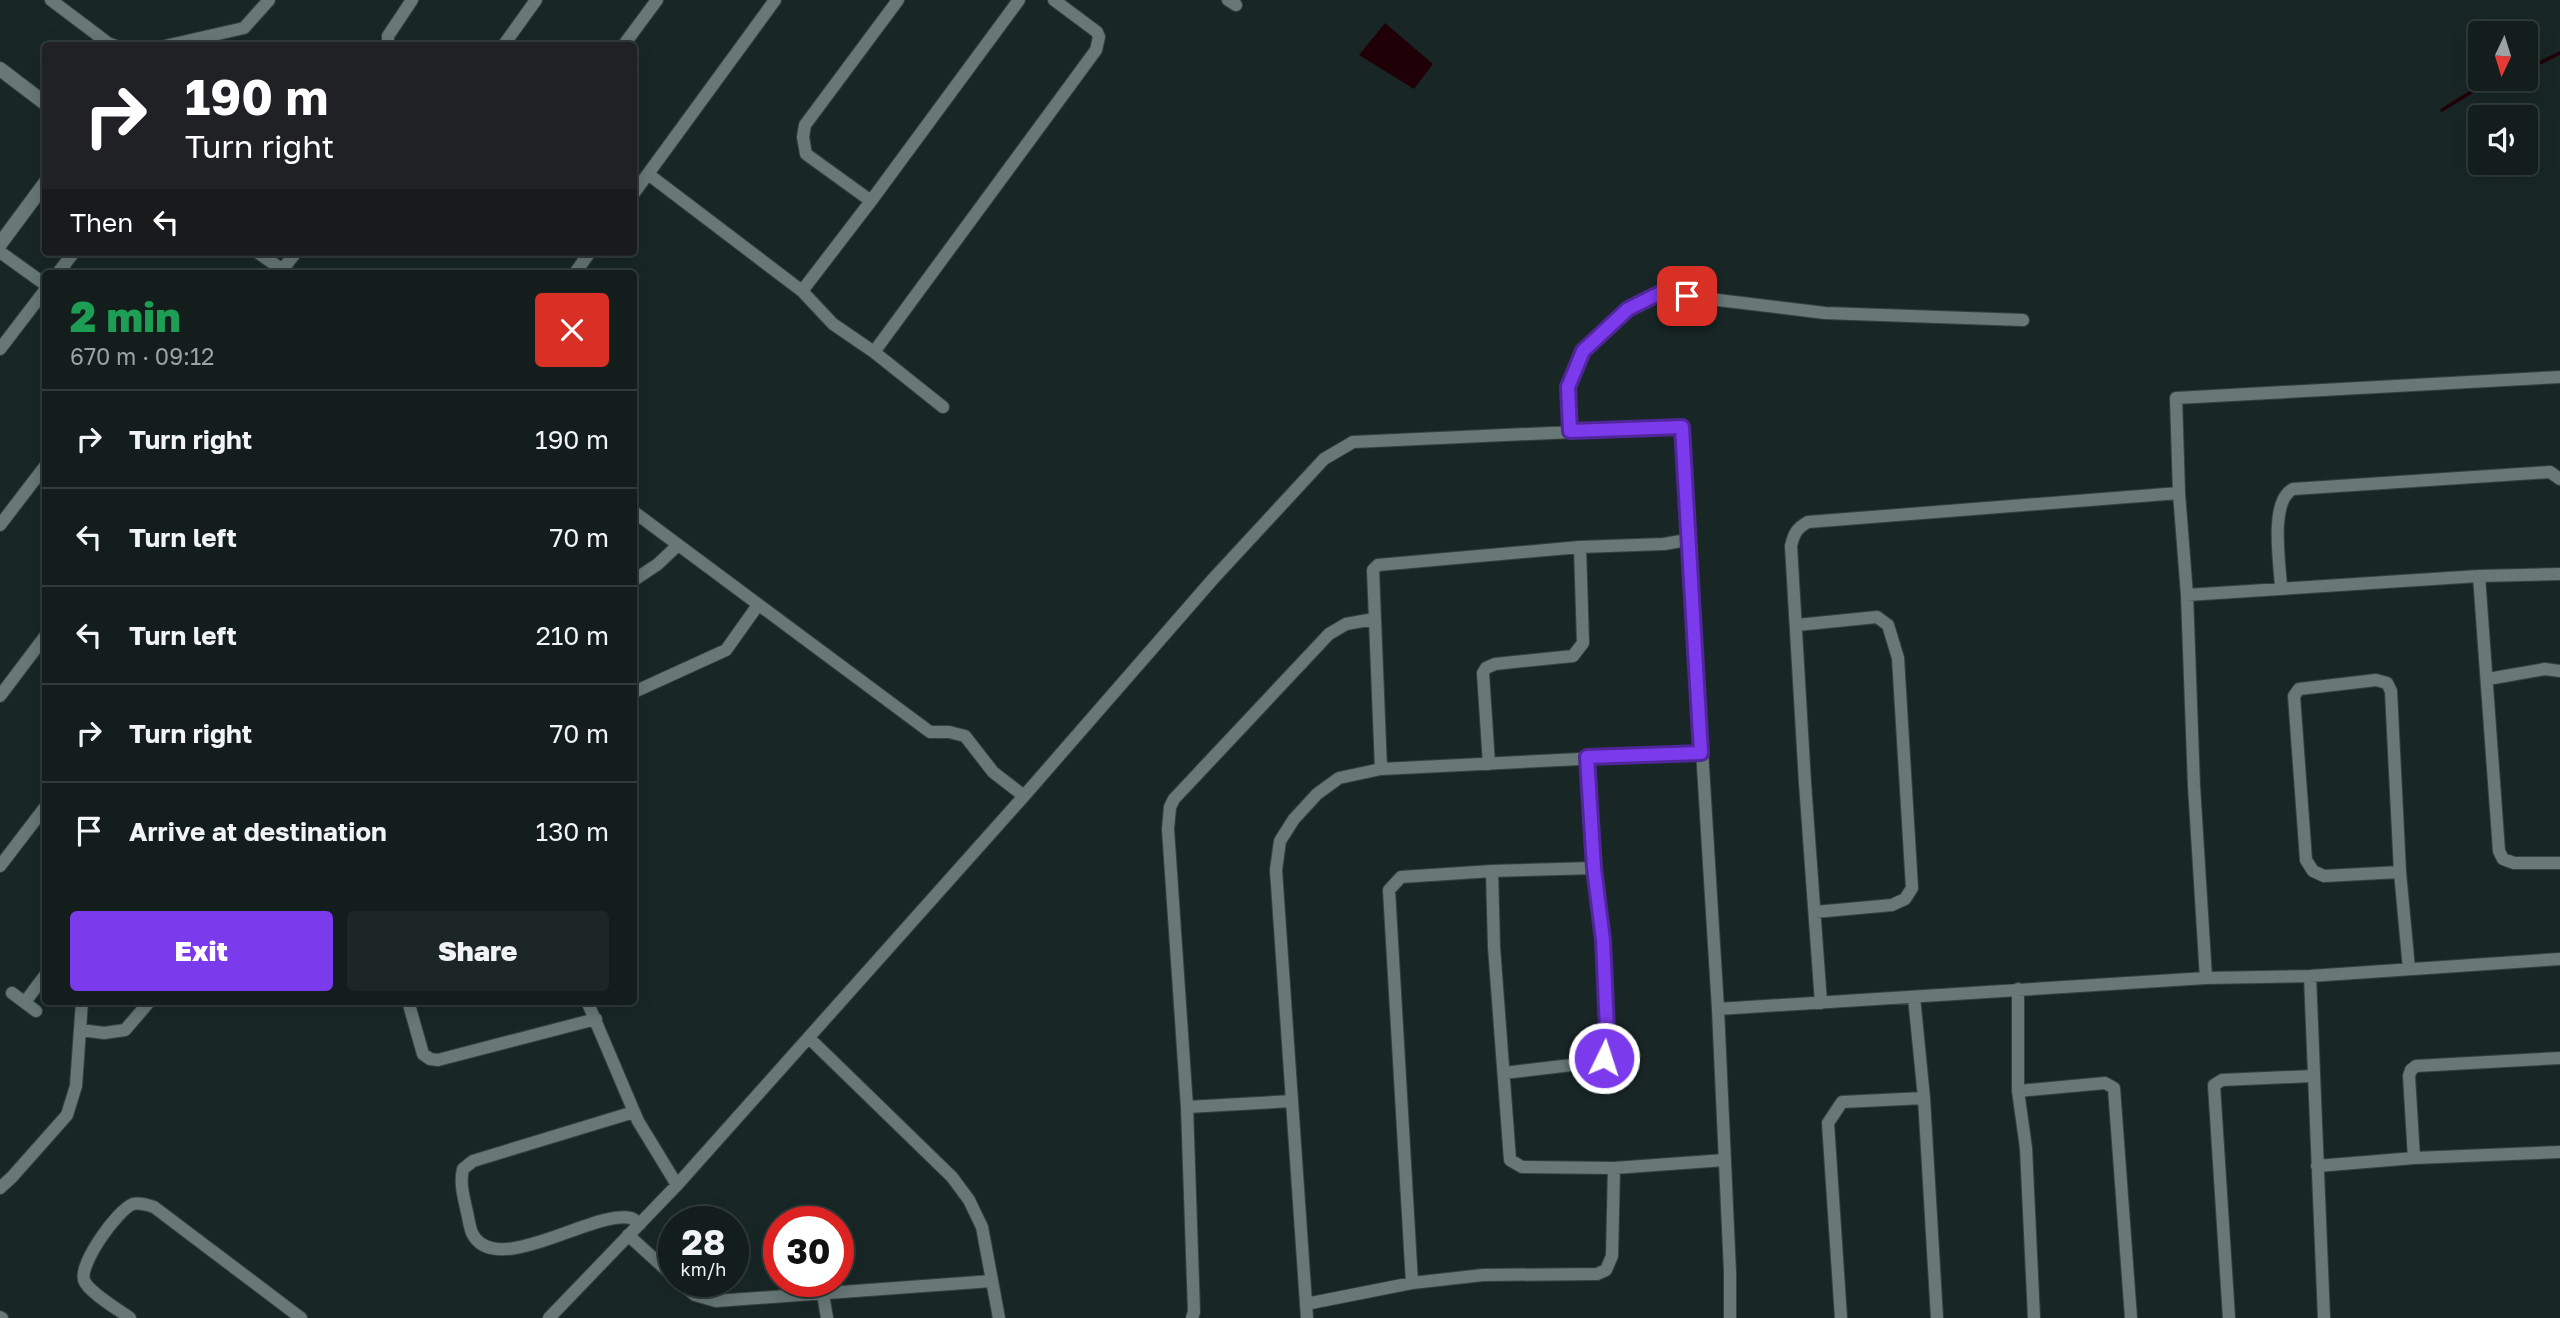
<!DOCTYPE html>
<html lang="en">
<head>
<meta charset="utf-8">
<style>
  body { margin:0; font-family:"Golos Text",sans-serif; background:#1b2625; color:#f1f3f6; height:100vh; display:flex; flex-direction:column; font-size:26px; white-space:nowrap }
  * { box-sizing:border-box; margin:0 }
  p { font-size:23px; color:#9ca2a3 }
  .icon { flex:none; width:38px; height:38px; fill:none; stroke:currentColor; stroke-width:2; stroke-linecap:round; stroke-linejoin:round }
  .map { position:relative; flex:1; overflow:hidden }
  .side { position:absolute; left:42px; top:270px; width:595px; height:735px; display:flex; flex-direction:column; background:#121d1c; border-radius:7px; box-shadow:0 4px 18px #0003,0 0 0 2px #313b3b }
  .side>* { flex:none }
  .banner { position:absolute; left:42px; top:42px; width:595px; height:214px; border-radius:7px; box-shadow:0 4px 18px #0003,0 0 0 2px #313b3b; background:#202124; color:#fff; overflow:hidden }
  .needle { width:46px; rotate:184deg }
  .controls { position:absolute; left:2468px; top:21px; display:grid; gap:14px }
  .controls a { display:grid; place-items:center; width:70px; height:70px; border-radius:7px; background:#121d1c; box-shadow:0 4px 18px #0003,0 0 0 2px #313b3b; font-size:35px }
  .speed { position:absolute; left:658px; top:1206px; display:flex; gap:14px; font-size:35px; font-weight:700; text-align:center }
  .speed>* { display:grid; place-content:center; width:91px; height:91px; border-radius:50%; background:#121d1c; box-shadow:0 4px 18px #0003,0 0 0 2px #313b3b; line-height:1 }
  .speed small { font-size:18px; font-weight:400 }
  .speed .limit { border:10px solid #d22; background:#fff; color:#111 }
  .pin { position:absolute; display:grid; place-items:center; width:60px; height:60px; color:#fff; margin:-30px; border-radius:14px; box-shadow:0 4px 10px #0006 }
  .me { position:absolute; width:77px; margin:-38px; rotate:4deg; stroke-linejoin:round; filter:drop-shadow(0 0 5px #0008) }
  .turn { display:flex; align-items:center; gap:24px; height:147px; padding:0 28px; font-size:32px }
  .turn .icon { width:91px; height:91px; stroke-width:2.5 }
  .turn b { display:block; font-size:49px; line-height:60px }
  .then { display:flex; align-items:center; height:66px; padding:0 28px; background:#0003; gap:14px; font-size:26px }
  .round { display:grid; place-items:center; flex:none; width:74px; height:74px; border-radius:7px; background:#1b2625 }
  .overview { display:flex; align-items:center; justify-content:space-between; height:119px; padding:0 28px }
  h1 { font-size:42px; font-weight:800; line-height:52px; color:#1e9e55 }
  .primary-button { display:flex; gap:14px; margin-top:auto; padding:14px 28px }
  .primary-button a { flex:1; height:80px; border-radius:7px; background:#7c3aed; color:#fff; font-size:28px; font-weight:800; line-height:80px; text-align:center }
  .primary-button a+a { background:#1b2625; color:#f1f3f6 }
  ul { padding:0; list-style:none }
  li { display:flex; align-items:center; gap:21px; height:98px; padding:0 28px; border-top:2px solid #313b3b }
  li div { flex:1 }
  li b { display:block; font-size:26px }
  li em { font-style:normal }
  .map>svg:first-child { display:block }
  .water { fill:#200007 }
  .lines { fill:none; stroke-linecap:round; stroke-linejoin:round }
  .stream { stroke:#200007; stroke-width:3.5 }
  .minor-casing { stroke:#364241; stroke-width:14 }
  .tertiary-casing { stroke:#364241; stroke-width:16 }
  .minor { stroke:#677876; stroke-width:12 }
  .tertiary { stroke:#677876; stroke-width:14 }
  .route-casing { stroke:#51269a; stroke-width:18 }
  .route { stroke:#7c3aed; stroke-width:12 }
</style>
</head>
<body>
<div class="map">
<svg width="2560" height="1318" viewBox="0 0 2560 1318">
  <rect width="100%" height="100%" fill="#182726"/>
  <path class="water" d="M1385,23l48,41 -19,25 -55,-34z"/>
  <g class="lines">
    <path class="stream" d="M2525,70l35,-17
      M2442,110l44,-27 14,-4"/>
    <g class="minor-casing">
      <path id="minor" d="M51,0l57,43 8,3
        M1228,0l8,5
        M165,46l79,-18 25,-28
        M388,46v-10l24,-36
        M503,46l33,-46
        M623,46l34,-46
        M648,174l154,117 69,-90 148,-201
        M634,193l141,-193
        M871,201l-65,-47 -3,-17 2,-12 93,-125
        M0,252l46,33
        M257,252l30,21
        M58,273l16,-21
        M280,273l16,-21
        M575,273l15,-21
        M802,291l31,33 41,28 69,55
        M0,349l46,-60
        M874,352l222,-302 3,-13 -2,-5 -43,-32
        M1571,431l-3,-44 15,-36 45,-42 32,-16 165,20 198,7
        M634,512l296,220h19l16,4 28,36 31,24
        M0,525l46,-60
        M2479,576l20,275 4,8 11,4h46
        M634,580l24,-16 20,-19
        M2281,588c-1,-24 -12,-87 12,-99l257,-17 10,7
        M2187,595l292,-19 81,-2
        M1797,625l80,-8 11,8 10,33 14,230 -7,11 -13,6 -77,7
        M2488,679l57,-10 15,2
        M634,692l92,-42 32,-45
        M0,696l46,-61
        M1489,764l-6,-91 3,-5 9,-4 78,-8 10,-13 -3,-96
        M1381,769l-8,-199 5,-5 202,-18 84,-3 17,-3 9,-5
        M0,866l46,-60
        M1492,871l102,-3
        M2400,872l-76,4 -11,-5 -7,-11 -12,-164 5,-7 77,-9 11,3 4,8 9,181 9,97
        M2310,976l14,342
        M2206,978l-12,-192 -7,-191 -8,-102 -3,-95 384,-21
        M2018,989v102l8,57 8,170
        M12,993l24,18
        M1914,997l10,101 13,220
        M408,1001l15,53 7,5 8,1 158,-41
        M587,1001l51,120 39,64
        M25,1002l21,-28
        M1821,1003l-16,-220 -14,-237c3,-13 6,-18 17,-24l371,-29
        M1718,1009l488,-31 104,-2 250,-17
        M81,1030l23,3 21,-3 25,-29
        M809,1038l143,139 17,23 13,27 17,91
        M1504,1073l93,-11 7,-4 4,-6 -5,-112 -9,-72 -7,-111
        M2018,1091l87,-8 9,5 17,230
        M1187,1107l105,-6
        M634,1112l-161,49 -10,8c-4,16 2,32 5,48 1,5 2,11 4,16 23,47 122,-24 159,-15 3,1 6,4 9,6
        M2414,1158l-5,-82 2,-6 5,-4 144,-8
        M2317,1166l97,-8 146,-6
        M0,1188l12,-11 55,-62 9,-29 6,-85
        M628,1235l46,42
        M678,1281l17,14 21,6 276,-20
        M1412,1283l-23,-393 12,-13 91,-6 2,76 16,213 12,7 92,1 111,-8
        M823,1294l4,24
        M1306,1304l106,-21 71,-8 114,-1 9,-4 6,-14 2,-88
        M0,1317l2,1
        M130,1318c-11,-8 -42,-26 -46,-38 -5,-16 33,-70 49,-76 7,-2 15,1 21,3l147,111
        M549,1318l128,-133 347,-389 189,-217 111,-120 29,-17 329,-15 36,582 12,263v46
        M1192,1318l2,-6 -7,-205 -19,-278 2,-22 4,-8 155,-165 17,-10 28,-5
        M1307,1318l-31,-448 4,-29 14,-22 23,-25 22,-16 42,-9 320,-16
        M1841,1318l-13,-195 14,-21 82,-4
        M2229,1318l-15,-233 8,-5 90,-4"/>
    </g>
    <g class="tertiary-casing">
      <path id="tertiary" d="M0,69l46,35
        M0,244l46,-62"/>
    </g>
    <use href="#minor" class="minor"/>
    <use href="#tertiary" class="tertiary"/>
  </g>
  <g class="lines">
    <g class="route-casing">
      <path id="route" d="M1604,1058l4,-6 -5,-112 -9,-72 -7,-111 114,-4 -19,-326 -112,4 -2,-44 15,-36 45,-42 32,-16 27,3"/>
    </g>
    <use href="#route" class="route"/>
  </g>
</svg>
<div class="controls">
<a><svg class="needle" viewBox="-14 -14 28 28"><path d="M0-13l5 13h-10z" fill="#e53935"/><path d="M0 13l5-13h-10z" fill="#9ca2a3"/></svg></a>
<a><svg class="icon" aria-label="sound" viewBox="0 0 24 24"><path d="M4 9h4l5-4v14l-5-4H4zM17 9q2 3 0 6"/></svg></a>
</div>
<div class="speed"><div>28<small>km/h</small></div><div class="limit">30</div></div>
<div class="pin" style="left:1687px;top:296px;background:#d93025"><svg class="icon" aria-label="arrive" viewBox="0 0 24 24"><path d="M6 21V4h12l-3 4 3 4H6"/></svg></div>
<svg class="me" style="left:1604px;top:1058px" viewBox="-20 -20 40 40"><circle r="17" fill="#7c3aed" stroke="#fff" stroke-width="3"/><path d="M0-11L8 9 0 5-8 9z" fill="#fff"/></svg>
<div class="banner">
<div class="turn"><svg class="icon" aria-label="right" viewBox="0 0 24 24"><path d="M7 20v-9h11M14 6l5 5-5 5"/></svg><div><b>190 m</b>Turn right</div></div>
<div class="then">Then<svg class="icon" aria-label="left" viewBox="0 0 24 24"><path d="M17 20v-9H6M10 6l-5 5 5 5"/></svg></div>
</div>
<section class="side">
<div class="overview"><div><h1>2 min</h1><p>670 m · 09:12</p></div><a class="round" style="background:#d93025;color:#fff"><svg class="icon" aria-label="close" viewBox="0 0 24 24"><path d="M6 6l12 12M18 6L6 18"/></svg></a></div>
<ul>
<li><svg class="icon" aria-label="right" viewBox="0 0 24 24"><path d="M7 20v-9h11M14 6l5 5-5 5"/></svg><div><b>Turn right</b></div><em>190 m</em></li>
<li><svg class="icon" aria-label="left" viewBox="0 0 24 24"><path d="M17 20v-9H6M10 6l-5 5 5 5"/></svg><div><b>Turn left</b></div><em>70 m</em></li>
<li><svg class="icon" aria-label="left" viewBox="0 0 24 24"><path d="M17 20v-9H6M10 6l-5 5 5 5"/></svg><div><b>Turn left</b></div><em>210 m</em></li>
<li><svg class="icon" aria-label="right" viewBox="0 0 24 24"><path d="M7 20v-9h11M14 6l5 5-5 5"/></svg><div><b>Turn right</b></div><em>70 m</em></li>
<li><svg class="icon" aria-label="arrive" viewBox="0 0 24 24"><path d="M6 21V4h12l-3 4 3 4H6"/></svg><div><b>Arrive at destination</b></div><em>130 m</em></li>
</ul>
<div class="primary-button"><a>Exit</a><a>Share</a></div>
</section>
</div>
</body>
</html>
